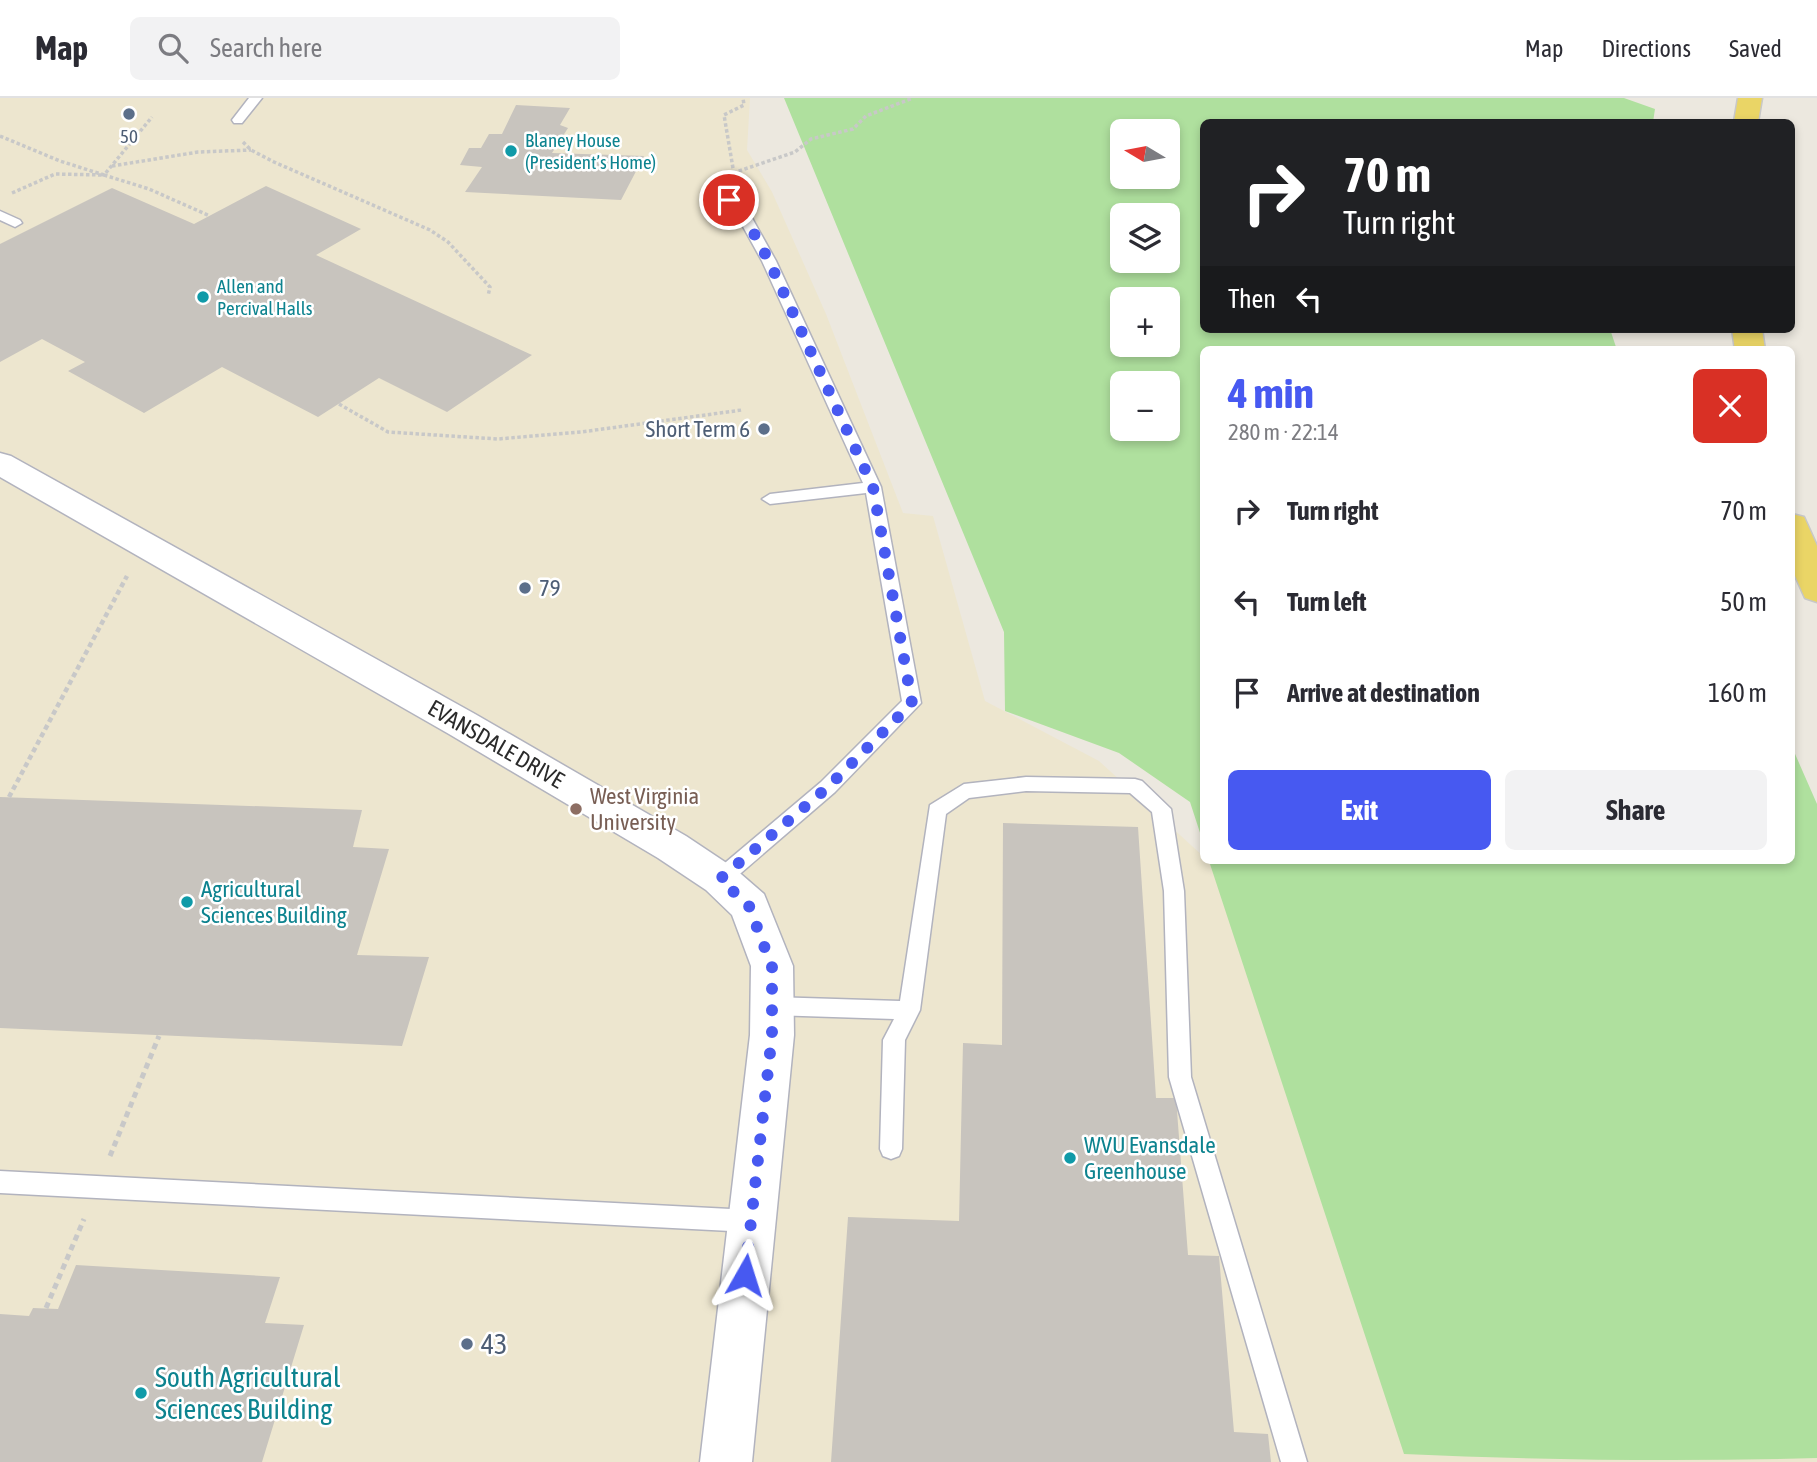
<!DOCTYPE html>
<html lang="en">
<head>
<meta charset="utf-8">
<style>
  body { margin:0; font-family:"Asap Condensed",sans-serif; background:#f2f2f3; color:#2b2b33; height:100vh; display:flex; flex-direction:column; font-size:26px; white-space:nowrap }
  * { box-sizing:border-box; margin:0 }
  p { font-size:23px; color:#7c7c81 }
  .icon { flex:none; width:38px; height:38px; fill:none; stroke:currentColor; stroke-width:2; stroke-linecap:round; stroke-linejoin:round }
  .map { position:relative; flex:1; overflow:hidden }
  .sheet { position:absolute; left:1200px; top:248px; width:595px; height:518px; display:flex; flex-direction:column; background:#fff; border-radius:10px; box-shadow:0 4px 10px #0003 }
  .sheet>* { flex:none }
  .top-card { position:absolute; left:1200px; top:21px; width:595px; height:214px; border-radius:10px; box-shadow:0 4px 10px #0003; background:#202124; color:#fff; overflow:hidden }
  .needle { width:46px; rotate:280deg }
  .tools { position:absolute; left:1110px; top:21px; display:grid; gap:14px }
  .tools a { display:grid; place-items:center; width:70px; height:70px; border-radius:10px; background:#fff; box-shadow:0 4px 10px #0003; font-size:35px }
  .pin { position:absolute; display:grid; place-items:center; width:60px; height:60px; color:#fff; margin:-30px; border:4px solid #fff; border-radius:50%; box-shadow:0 2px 7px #0007 }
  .me { position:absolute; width:77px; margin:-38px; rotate:6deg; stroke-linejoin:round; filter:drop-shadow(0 0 5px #0008) }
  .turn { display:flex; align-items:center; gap:24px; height:147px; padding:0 28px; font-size:32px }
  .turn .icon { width:91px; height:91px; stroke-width:2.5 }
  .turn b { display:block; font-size:49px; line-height:60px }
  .then { display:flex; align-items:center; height:66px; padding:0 28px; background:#0003; gap:14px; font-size:26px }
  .round { display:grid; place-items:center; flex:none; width:74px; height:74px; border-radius:10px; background:#f2f2f3 }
  .overview { display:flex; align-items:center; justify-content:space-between; height:119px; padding:0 28px }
  h1 { font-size:42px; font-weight:700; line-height:52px; color:#4759f1 }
  .cta { display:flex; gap:14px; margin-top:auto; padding:14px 28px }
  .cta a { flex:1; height:80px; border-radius:10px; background:#4759f1; color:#fff; font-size:28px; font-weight:700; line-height:80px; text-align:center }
  .cta a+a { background:#f2f2f3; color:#2b2b33 }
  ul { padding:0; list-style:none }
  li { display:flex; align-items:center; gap:21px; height:91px; padding:0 28px }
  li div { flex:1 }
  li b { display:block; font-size:26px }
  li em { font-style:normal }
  header { display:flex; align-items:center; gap:42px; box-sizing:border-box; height:98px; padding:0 35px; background:#fff; border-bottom:2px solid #e1e1e2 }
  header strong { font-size:33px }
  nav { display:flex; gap:38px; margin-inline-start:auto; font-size:24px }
  .search { width:490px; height:63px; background:#f2f2f3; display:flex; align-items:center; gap:18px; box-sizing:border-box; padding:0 24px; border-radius:10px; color:#7c7c81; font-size:26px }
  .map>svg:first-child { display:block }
  .education { fill:#ede6cf }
  .green { fill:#afe09e; fill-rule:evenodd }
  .building { fill:#c8c4be }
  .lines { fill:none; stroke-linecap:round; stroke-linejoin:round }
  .service-casing { stroke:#b2b3be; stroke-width:3 }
  .minor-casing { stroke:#b2b3be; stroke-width:3 }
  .primary-casing { stroke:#c8c8c8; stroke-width:3 }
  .path-far2 { stroke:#c8c8c8; stroke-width:3.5; stroke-dasharray:3.5 2.5; stroke-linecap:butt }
  .path-far1 { stroke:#c8c8c8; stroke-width:4.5; stroke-dasharray:5 3.5; stroke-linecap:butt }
  .path { stroke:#c8c8c8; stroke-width:5; stroke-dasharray:6 4.5; stroke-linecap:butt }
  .service { fill:#fff; fill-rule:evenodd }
  .minor { fill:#fff; fill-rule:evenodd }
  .primary { fill:#ead566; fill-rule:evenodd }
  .route { stroke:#4759f1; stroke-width:12; stroke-dasharray:0 21.6 }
  .service-dot { fill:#5c6f8a; stroke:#fff; stroke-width:2.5 }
  .culture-dot { fill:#0f9aa8; stroke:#fff; stroke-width:2.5 }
  .education-dot { fill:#8d6e63; stroke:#fff; stroke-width:2.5 }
  .labels { text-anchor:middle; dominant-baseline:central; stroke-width:5; stroke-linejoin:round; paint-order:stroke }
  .far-service-label { font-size:19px; fill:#4e5e75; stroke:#fff }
  .far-culture-label { font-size:19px; fill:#0d838f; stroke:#fff; text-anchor:start }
  .service-label { font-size:23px; fill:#4e5e75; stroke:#fff; text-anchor:end }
  .street-label { font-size:23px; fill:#2b2b2b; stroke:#fff }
  .education-label { font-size:23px; fill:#785e54; stroke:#fff; text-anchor:start }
  .culture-label { font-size:23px; fill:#0d838f; stroke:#fff; text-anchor:start }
  .near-service-label { font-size:28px; fill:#4e5e75; stroke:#fff; text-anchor:start }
  .near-culture-label { font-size:28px; fill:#0d838f; stroke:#fff; text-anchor:start }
</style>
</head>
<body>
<header>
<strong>Map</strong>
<div class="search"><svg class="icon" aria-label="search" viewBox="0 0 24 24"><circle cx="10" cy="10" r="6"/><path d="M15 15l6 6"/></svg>Search here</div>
<nav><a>Map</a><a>Directions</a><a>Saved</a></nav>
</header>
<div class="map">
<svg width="1817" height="1364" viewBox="0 0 1817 1364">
  <rect width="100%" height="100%" fill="#ece8df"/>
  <path class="education" d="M0,0h750l-3,52 25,42 54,122 77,199 30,3 52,185 114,60 105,96v4h4l609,555v46h-1817z"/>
  <path class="green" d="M784,0h840l31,11 -2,13h-449v207h406l7,21h-413v495l-14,-43 -71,-49 -114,-42 -1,-79zM1122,33h45v46h-45zM1122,117h45v46h-45zM1122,201h45v46h-45zM1122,285h45v46h-45z
    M1792,649l25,57v654c-138,4 -276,2 -413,-4l-195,-593h583z"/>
  <path class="building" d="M516,7l54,3 -10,17 8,3 -16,25 92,3 -23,44 -156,-8 17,-25 -22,-2 9,-17h12l8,-14h13z
    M266,88l95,43 -45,26 216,100 -85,57 -68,-34 -61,39 -96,-50 -78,46 -76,-42 17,-9 -43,-23 -42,23v-118l112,-56 82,36z
    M0,699l362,13 -9,37 36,2 -32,106 72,2 -27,89 -402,-18z
    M1003,725l135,4 18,271h20l12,157 31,1 15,176 34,2 3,28h-440l17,-245 111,4 4,-178 39,2z
    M76,1167l204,12 -15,46 39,2 -42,137h-262v-148l29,2 4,-8 25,1z"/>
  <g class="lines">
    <g class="service-casing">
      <path id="service" d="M249,0h13l-20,25h-8l-2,-3z
        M729,98l5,1 18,21 24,43 105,226 40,216 -86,89 -108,93 -7,2 -7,-2 -3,-6 3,-6 108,-91 81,-81 -36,-208 -96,11 -8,-5 8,-5 93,-11 -101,-222 -21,-38 -19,-23z
        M0,113l20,9 2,3 -7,4 -15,-7z
        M1026,679l109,2 7,2 29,28 13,82 7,186 116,385h-26l-112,-385 -5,-186 -12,-79 -22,-19 -104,-2 -57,7 -23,16 -26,196 -15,30 -3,109 -3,7 -8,3 -8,-3 -3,-7 3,-109 11,-21 -122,-4 -8,-3 -3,-6 3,-6 8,-3 128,4 30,-196 34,-21z
        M0,1073l750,39 8,3 4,8 -4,8 -8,3 -750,-39z"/>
    </g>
    <g class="minor-casing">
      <path id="minor" d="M0,355l11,3 464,258 211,122 48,32 30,26 29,72 1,69 -42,427h-52l50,-427 1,-69 -19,-51 -26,-25 -48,-32 -209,-124 -449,-257z"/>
    </g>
    <g class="primary-casing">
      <path id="primary" d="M1738,0h24l-4,24h-24z
        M1732,231h30l3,21h-30z
        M1792,416l12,3 13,29v56l-12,-4 -13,-29z"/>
    </g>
    <path class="path-far2" d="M0,38l60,25 44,14 48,-58
      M243,44l8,8 23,12 156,68 18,12 42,45 -2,9
      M112,68l86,-14 53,-2
      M733,75l62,-21 16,-13 42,-10 13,-13 47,-18
      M734,76l-10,-59 20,-10 -1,-7
      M12,95l43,-19 49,1 45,14 61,27
      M339,306l49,28 110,7 83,-7 161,-22"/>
    <path class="path-far1" d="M9,699l118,-221"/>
    <path class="path" d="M110,1058l49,-120
      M46,1210l38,-89"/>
    <use href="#service" class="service"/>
    <use href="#minor" class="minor"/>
    <use href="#primary" class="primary"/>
  </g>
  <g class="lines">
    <path class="route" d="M729,102l18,21 22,40 104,226 39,216 -84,84 -108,92 29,27 23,61v68l-27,240"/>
  </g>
  <g class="service-dot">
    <circle cx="129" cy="16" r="7"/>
    <circle cx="764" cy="331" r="7"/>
    <circle cx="525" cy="490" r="7"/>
    <circle cx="467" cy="1246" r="7"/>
  </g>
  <g class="culture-dot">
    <circle cx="511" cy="53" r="7"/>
    <circle cx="203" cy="199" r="7"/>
    <circle cx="187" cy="804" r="7"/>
    <circle cx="1070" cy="1060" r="7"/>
    <circle cx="141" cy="1295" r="7"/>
  </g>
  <circle class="education-dot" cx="576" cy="711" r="7"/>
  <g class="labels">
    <g class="far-service-label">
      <text x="129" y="38">50</text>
    </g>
    <g class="far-culture-label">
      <text x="525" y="42">Blaney House<tspan x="525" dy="22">(President’s Home)</tspan></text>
      <text x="217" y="188">Allen and<tspan x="217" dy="22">Percival Halls</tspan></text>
    </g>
    <g class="service-label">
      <text x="750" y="331">Short Term 6</text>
      <text x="539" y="490" text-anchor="start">79</text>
    </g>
    <g class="street-label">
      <text transform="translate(496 646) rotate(30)">EVANSDALE DRIVE</text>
    </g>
    <g class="education-label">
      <text x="590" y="698">West Virginia<tspan x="590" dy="26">University</tspan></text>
    </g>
    <g class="culture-label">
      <text x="201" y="791">Agricultural<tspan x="201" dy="26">Sciences Building</tspan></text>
      <text x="1084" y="1047">WVU Evansdale<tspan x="1084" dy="26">Greenhouse</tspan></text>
    </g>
    <g class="near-service-label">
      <text x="481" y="1246">43</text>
    </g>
    <g class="near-culture-label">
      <text x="155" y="1279">South Agricultural<tspan x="155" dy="32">Sciences Building</tspan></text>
    </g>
  </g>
</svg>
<div class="tools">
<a><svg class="needle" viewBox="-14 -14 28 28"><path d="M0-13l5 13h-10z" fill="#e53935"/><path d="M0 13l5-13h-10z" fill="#7c7c81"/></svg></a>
<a><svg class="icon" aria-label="layers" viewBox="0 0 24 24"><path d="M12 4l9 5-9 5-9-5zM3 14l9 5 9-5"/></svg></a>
<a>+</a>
<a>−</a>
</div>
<div class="pin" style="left:729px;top:102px;background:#d93025"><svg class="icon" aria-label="arrive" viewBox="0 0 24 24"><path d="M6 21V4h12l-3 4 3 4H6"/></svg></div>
<svg class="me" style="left:745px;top:1177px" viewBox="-20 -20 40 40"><path d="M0-17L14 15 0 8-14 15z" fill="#4759f1" stroke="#fff" stroke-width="4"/></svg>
<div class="top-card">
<div class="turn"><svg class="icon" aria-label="right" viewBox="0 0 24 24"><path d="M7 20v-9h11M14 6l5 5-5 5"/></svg><div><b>70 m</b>Turn right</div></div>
<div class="then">Then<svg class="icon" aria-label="left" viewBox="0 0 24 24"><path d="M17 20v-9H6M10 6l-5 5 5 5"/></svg></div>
</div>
<section class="sheet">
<div class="overview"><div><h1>4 min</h1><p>280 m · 22:14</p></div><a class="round" style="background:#d93025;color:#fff"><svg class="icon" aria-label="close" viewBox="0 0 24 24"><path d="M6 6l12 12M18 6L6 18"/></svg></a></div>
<ul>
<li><svg class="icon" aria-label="right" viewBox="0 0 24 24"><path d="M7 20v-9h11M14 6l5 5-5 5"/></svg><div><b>Turn right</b></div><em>70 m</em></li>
<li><svg class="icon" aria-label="left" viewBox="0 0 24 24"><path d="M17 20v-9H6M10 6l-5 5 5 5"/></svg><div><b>Turn left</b></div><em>50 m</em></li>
<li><svg class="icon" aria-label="arrive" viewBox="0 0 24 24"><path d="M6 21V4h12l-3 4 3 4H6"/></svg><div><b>Arrive at destination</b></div><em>160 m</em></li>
</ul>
<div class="cta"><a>Exit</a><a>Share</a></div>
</section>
</div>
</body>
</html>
